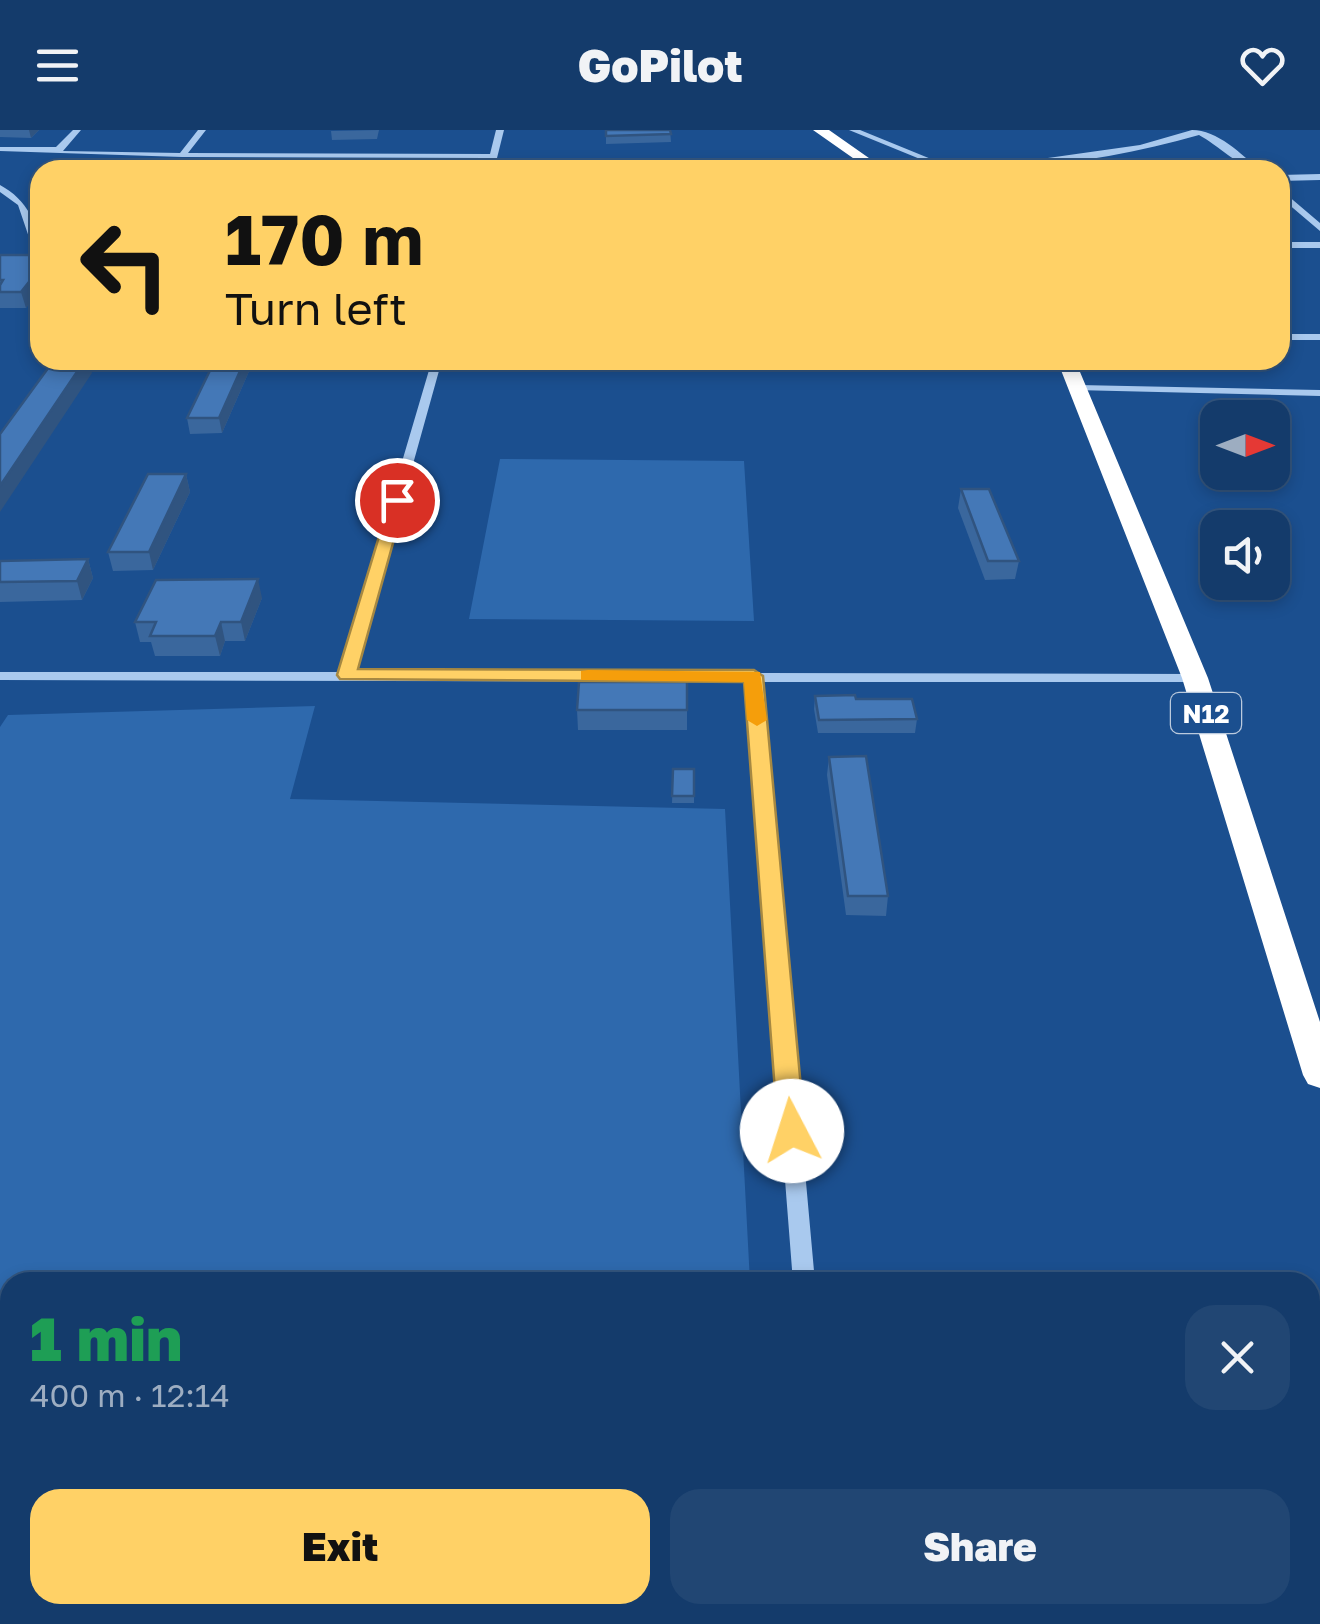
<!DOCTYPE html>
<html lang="en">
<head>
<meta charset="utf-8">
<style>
  body { margin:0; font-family:"Golos Text",sans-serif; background:#214673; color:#f1f3f6; height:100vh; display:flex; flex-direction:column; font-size:38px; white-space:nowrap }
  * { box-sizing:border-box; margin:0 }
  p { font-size:32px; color:#9dadc1 }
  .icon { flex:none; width:55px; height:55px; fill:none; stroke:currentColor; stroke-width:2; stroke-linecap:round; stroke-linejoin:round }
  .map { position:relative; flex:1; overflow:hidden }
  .drawer { position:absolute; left:0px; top:1142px; width:1320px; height:352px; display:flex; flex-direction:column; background:#143b6b; border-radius:30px 30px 0 0; box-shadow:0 5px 15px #0003,0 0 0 2px #33557e }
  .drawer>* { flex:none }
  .banner { position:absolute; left:30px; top:30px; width:1260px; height:210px; border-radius:30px; box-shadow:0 5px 15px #0003,0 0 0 2px #33557e; background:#ffd166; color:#111; overflow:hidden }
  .needle { width:65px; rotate:90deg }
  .buttons { position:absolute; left:1200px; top:270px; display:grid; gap:20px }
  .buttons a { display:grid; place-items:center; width:90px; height:90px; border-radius:20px; background:#143b6b; box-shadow:0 5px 15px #0003,0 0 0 2px #33557e; font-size:50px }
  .pin { position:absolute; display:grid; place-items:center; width:85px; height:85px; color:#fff; margin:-42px; border:5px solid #fff; border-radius:50%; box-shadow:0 2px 10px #0007 }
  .me { position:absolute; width:110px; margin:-55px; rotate:355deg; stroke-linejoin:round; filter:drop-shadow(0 0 8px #0008) }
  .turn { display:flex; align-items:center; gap:35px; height:210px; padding:0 30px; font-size:45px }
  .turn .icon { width:130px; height:130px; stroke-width:2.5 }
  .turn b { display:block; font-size:70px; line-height:85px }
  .round { display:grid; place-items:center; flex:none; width:105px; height:105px; border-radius:30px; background:#214673 }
  .headline { display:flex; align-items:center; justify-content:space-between; height:170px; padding:0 30px }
  h1 { font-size:60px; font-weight:800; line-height:75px; color:#1e9e55 }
  .cta { display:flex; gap:20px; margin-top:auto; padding:20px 30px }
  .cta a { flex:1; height:115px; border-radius:30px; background:#ffd166; color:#111; font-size:40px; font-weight:800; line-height:115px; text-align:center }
  .cta a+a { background:#214673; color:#f1f3f6 }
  header { display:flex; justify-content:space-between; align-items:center; height:130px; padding:0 30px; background:#143b6b; font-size:45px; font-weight:800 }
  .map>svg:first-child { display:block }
  .green { fill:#2e69ad }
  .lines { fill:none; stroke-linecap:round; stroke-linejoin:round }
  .minor { fill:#a9c9ee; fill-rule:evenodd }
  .highway { fill:#fff; fill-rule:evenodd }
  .wall { fill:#3a679d }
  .shaded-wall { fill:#305480 }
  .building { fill:#4478b7; stroke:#305480; stroke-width:2.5 }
  .route { fill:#ffd166; stroke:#a68842; stroke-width:2.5 }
  .slow { fill:#f59e0b }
  .labels { text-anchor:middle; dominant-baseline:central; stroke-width:8; stroke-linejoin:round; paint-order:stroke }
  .shield { fill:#1b4f8f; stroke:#bbcadd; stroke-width:2.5 }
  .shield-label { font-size:25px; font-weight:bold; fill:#fff }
</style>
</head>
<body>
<header><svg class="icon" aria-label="menu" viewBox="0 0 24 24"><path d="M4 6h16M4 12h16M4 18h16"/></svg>GoPilot<svg class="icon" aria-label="heart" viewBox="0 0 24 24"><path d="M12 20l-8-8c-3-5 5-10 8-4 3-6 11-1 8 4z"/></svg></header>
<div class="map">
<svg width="1320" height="1494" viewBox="0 0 1320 1494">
  <rect width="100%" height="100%" fill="#1b4f8f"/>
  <path class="green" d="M222,33l224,1 -2,6h-227z
    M500,329l244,2 10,160 -285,-2z
    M315,576l-25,93 435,10 25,473h-740v333h757l1,9h-768v-897l8,-12z"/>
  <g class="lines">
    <path class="minor" d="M73,0h8l-18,21 117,2 18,-23h8l-18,23 302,1 6,-24h8l-10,40h-8l3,-12 -307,-1 -182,-6v-4h56z
      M849,0h11l98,40h-11z
      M1192,0c25,0 50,24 67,40 -16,0 -43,-26 -60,-35 -75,21 -158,35 -236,35l177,-25z
      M1320,44v6l-40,1v-6z
      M0,55c28,15 40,41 40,73l-5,-3 -17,-50 -18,-13z
      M1280,59l40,34v8l-40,-34z
      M1280,112h40v6h-40z
      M40,166v18l-11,-7z
      M1280,204h40v6h-40z
      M432,230h10l-87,312 840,2 7,4 -7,4h-434l54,600h-22l-47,-600 -746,-2v-8h340z
      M1079,255l241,5v6l-245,-6v-4z
      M818,1485h28l1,9h-28z"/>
    <path class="highway" d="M813,0h16l57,40h-16z
      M1057,230h18l133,318 112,344v66l-12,-4 -5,-9 -121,-397z"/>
  </g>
  <path class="wall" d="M0,0h39l-8,8 -31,-1z
    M379,0l-2,9 -45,1 -1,-9z
    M606,0h64l1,12 -65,2z
    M0,125h40v34l-14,19h-26z
    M215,230h39l-32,73 -32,1 -3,-16z
    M724,230h47l-47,2z
    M186,344l4,18 -37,78 -40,1 -5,-19z
    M961,359l58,72 -4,18 -30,1 -27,-72z
    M88,429l5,19 -11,22 -82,2v-41z
    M262,468l-17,43h-20l-5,15h-65l-4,-14h-11l-5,-20z
    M687,552v48h-109l-1,-20z
    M815,566l41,3 61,20 -2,14h-97l-4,-24z
    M829,627l59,139 -2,20 -40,-1 -19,-140z
    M673,639h21v34h-22z"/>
  <path class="shaded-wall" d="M29,0h10l-8,8z
    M40,138v21l-14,19 -5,-16z
    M85,230h4l3,13 -92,139v-26z
    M245,230h9l-32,73 -3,-15z
    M186,344l4,18 -37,78 -4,-18z
    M88,429l5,19 -11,22 -5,-19z
    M258,449l4,19 -17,43 -4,-19z
    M221,492l4,19 -5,15 -5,-20z"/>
  <path class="building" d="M606,0h64l1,4 -65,2z
    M0,125h40v13l-19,24h-21v-7l3,-5h-3z
    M54,230h31l-85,126v-52z
    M215,230h30l-26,58h-32z
    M148,344h38l-37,78h-41z
    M961,359h28l30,72h-31z
    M88,429l-11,22 -77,1v-21z
    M258,449l-17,43h-20l-6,14h-65l6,-14h-21l21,-42z
    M579,552h108v28h-110z
    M855,565l1,4h56l5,20 -98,1 -4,-24z
    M866,626l22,140h-40l-19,-139z
    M673,639h21v27h-22z"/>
  <path class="route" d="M391,367l14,3 -47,169 396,1 9,6 42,455 -4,7 -9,3 -10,-3 -4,-7 -34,-449 -404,-3 -3,-4z"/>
  <path class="slow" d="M588,540l172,2 7,48 -10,6 -10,-6 -3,-38 -163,-2v-9z"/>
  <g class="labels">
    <rect class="shield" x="1171" y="563" width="70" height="40" rx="8"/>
    <g class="shield-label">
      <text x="1206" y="583">N12</text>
    </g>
  </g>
</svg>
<div class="buttons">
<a><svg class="needle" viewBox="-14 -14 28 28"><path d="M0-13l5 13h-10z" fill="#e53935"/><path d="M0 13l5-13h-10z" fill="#9dadc1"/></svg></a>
<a><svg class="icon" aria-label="sound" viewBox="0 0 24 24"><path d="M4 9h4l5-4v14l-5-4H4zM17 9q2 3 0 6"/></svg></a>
</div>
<div class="pin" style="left:397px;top:370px;background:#d93025"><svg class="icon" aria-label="arrive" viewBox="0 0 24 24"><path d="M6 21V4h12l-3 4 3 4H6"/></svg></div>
<svg class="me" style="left:792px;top:1001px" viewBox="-20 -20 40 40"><circle r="19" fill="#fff"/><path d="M0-13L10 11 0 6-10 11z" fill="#ffd166"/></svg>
<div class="banner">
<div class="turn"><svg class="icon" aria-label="left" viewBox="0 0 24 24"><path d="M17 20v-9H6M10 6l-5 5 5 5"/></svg><div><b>170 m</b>Turn left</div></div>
</div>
<section class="drawer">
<div class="headline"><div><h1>1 min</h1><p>400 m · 12:14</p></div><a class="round"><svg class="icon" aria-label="close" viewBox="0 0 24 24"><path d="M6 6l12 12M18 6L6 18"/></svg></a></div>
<div class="cta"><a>Exit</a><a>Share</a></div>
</section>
</div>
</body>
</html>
